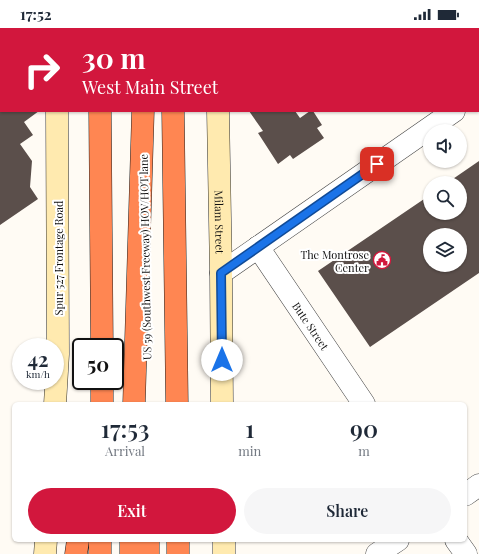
<!DOCTYPE html>
<html lang="en">
<head>
<meta charset="utf-8">
<style>
  body { margin:0; font-family:"Playfair Display",serif; background:#f6f6f7; color:#1f2937; height:100vh; display:flex; flex-direction:column; font-size:15px; white-space:nowrap }
  * { box-sizing:border-box; margin:0 }
  p { font-size:13px; color:#747a83 }
  .icon { flex:none; width:22px; height:22px; fill:none; stroke:currentColor; stroke-width:2; stroke-linecap:round; stroke-linejoin:round }
  .map { position:relative; flex:1; overflow:hidden }
  .side { position:absolute; left:12px; top:374px; width:455px; height:140px; display:flex; flex-direction:column; background:#fff; border-radius:6px; box-shadow:0 1px 3px #0004 }
  .side>* { flex:none }
  .guide { position:absolute; left:0px; top:0px; width:479px; height:84px; box-shadow:0 1px 3px #0004; background:#d2173d; color:#fff; overflow:hidden }
  .fabs { position:absolute; left:423px; top:96px; display:grid; gap:8px }
  .fabs a { display:grid; place-items:center; width:44px; height:44px; border-radius:50%; background:#fff; box-shadow:0 1px 3px #0004; font-size:20px }
  .speed { position:absolute; left:12px; top:310px; display:flex; gap:8px; font-size:20px; font-weight:700; text-align:center }
  .speed>* { display:grid; place-content:center; width:52px; height:52px; border-radius:50%; background:#fff; box-shadow:0 1px 3px #0004; line-height:1 }
  .speed small { font-size:10px; font-weight:400 }
  .speed .limit { border:2px solid #111; border-radius:6px; background:#fff; color:#111 }
  .pin { position:absolute; display:grid; place-items:center; width:34px; height:34px; color:#fff; margin:-17px; border-radius:8px; box-shadow:0 2px 6px #0006 }
  .me { position:absolute; width:44px; margin:-22px; rotate:0deg; stroke-linejoin:round; filter:drop-shadow(0 0 3px #0008) }
  .turn { display:flex; align-items:center; gap:14px; height:84px; padding:0 16px; font-size:18px }
  .turn .icon { width:52px; height:52px; stroke-width:2.5 }
  .turn b { display:block; font-size:28px; line-height:34px }
  .eta { display:flex; justify-content:space-evenly; align-items:center; height:68px; text-align:center }
  .eta b { font-size:24px; font-weight:600; line-height:28px }
  .primary-button { display:flex; gap:8px; margin-top:auto; padding:8px 16px }
  .primary-button a { flex:1; height:46px; border-radius:24px; background:#d2173d; color:#fff; font-size:16px; font-weight:600; line-height:46px; text-align:center }
  .primary-button a+a { background:#f6f6f7; color:#1f2937 }
  .status { display:flex; justify-content:space-between; align-items:center; height:28px; padding:0 20px; background:#fff; direction:ltr }
  .status svg { height:11px; fill:currentColor }
  .map>svg:first-child { display:block }
  .building { fill:#5b4f4b; fill-rule:evenodd }
  .lines { fill:none; stroke-linecap:round; stroke-linejoin:round }
  .street-casing { stroke:#434343; stroke-width:23 }
  .secondary-casing { stroke:#323232; stroke-width:23 }
  .highway-casing { stroke:#212121; stroke-width:23 }
  .street { stroke:#fff; stroke-width:22 }
  .secondary { stroke:#ffeaaf; stroke-width:22 }
  .highway { stroke:#ff8652; stroke-width:22 }
  .route-casing { stroke:#114b97; stroke-width:10 }
  .route { stroke:#1a73e8; stroke-width:7 }
  .labels { text-anchor:middle; dominant-baseline:central; stroke-width:4; stroke-linejoin:round; paint-order:stroke }
  .street-label { font-size:11px; fill:#101010; stroke:#fff }
  .poi-label { font-size:11px; fill:#101010; stroke:#fff; text-anchor:end }
</style>
</head>
<body>
<div class="status"><b>17:52</b><svg viewBox="0 0 49 12"><path d="M0 12V9h3v3zM5 12V6h3v6zM10 12V3h3v9zM15 12V0h3v12zM26 1h20v11H26zM47 4h2v5h-2z"/></svg></div>
<div class="map">
<svg width="479" height="526" viewBox="0 0 479 526">
  <rect width="100%" height="100%" fill="#fffbf4"/>
  <path class="building" d="M0,83h39l-15,11 9,13 -13,9 12,17 -2,26 8,12 -38,26z
    M249,83h46l5,7 10,-7h3l9,14 -5,3 7,10 -31,21 -3,-4 -12,9 -20,-31 5,-2z
    M479,133v112l-109,74 -52,-76 112,-76v18h30v-30h-13zM430,207h30v30h-30z"/>
  <g class="lines">
    <g class="street-casing">
      <g id="street">
        <path d="M0,8l1,-1"/>
        <path d="M478,66h1"/>
        <path id="s1" d="M258,219l106,157"/>
        <path d="M221,245l233,-162"/>
        <path d="M465,467l14,-10"/>
        <path d="M456,512l10,14"/>
        <path d="M377,526l21,-14"/>
      </g>
    </g>
    <g class="secondary-casing">
      <g id="secondary">
        <path d="M56,0v1"/>
        <path d="M216,0v1"/>
        <path id="s2" d="M218,83l3,162 1,131"/>
        <path d="M55,376l3,-50 -1,-243"/>
        <path d="M224,512v14"/>
        <path d="M45,526l1,-14"/>
      </g>
    </g>
    <g class="highway-casing">
      <path id="highway" d="M99,0v1
        M142,0v1
        M173,0v1
        M100,83l2,236
        M173,83l4,293
        M102,376v-23
        M134,376l9,-293
        M131,512v14
        M148,512v14
        M178,512v14
        M76,526l2,-14
        M100,526v-14"/>
    </g>
    <use href="#street" class="street"/>
    <use href="#secondary" class="secondary"/>
    <use href="#highway" class="highway"/>
  </g>
  <g class="lines">
    <g class="route-casing">
      <path id="route" d="M222,332l-1,-87 156,-109"/>
    </g>
    <use href="#route" class="route"/>
  </g>
  <defs>
    <g id="civic-ring" transform="scale(0.9)"><circle r="9.5" fill="#fff" stroke="#d2173d" stroke-width="1.5"/><path d="M-.6-6.5H3V-4.5H.6V-3L4-1V1h2V6H-6V1h2V-1L-.6-3ZM-1.2 2.5V6h2.4V2.5Z" fill="#d2173d"/></g>
  </defs>
  <g fill-rule="evenodd">
    <use href="#civic-ring" x="382" y="232"/>
  </g>
  <g class="labels">
    <g class="street-label">
      <text stroke="none"><textPath href="#s2" startOffset="111">Milam Street</textPath></text>
      <text transform="translate(145 229) rotate(-91)">US 59 (Southwest Freeway) HOV/HOT lane</text>
      <text transform="translate(58 230) rotate(-90)">Spur 527 Frontage Road</text>
      <text stroke="none"><textPath href="#s1" startOffset="95">Bute Street</textPath></text>
    </g>
    <g class="poi-label">
      <text x="369" y="226">The Montrose<tspan x="369" dy="13">Center</tspan></text>
    </g>
  </g>
</svg>
<div class="fabs">
<a><svg class="icon" aria-label="sound" viewBox="0 0 24 24"><path d="M4 9h4l5-4v14l-5-4H4zM17 9q2 3 0 6"/></svg></a>
<a><svg class="icon" aria-label="search" viewBox="0 0 24 24"><circle cx="10" cy="10" r="6"/><path d="M15 15l6 6"/></svg></a>
<a><svg class="icon" aria-label="layers" viewBox="0 0 24 24"><path d="M12 4l9 5-9 5-9-5zM3 14l9 5 9-5"/></svg></a>
</div>
<div class="speed"><div>42<small>km/h</small></div><div class="limit">50</div></div>
<div class="pin" style="left:377px;top:136px;background:#d93025"><svg class="icon" aria-label="arrive" viewBox="0 0 24 24"><path d="M6 21V4h12l-3 4 3 4H6"/></svg></div>
<svg class="me" style="left:222px;top:332px" viewBox="-20 -20 40 40"><circle r="19" fill="#fff"/><path d="M0-13L10 11 0 6-10 11z" fill="#1a73e8"/></svg>
<div class="guide">
<div class="turn"><svg class="icon" aria-label="right" viewBox="0 0 24 24"><path d="M7 20v-9h11M14 6l5 5-5 5"/></svg><div><b>30 m</b>West Main Street</div></div>
</div>
<section class="side">
<div class="eta">
<div><b>17:53</b><p>Arrival</p></div>
<div><b>1</b><p>min</p></div>
<div><b>90</b><p>m</p></div>
</div>
<div class="primary-button"><a>Exit</a><a>Share</a></div>
</section>
</div>
</body>
</html>
